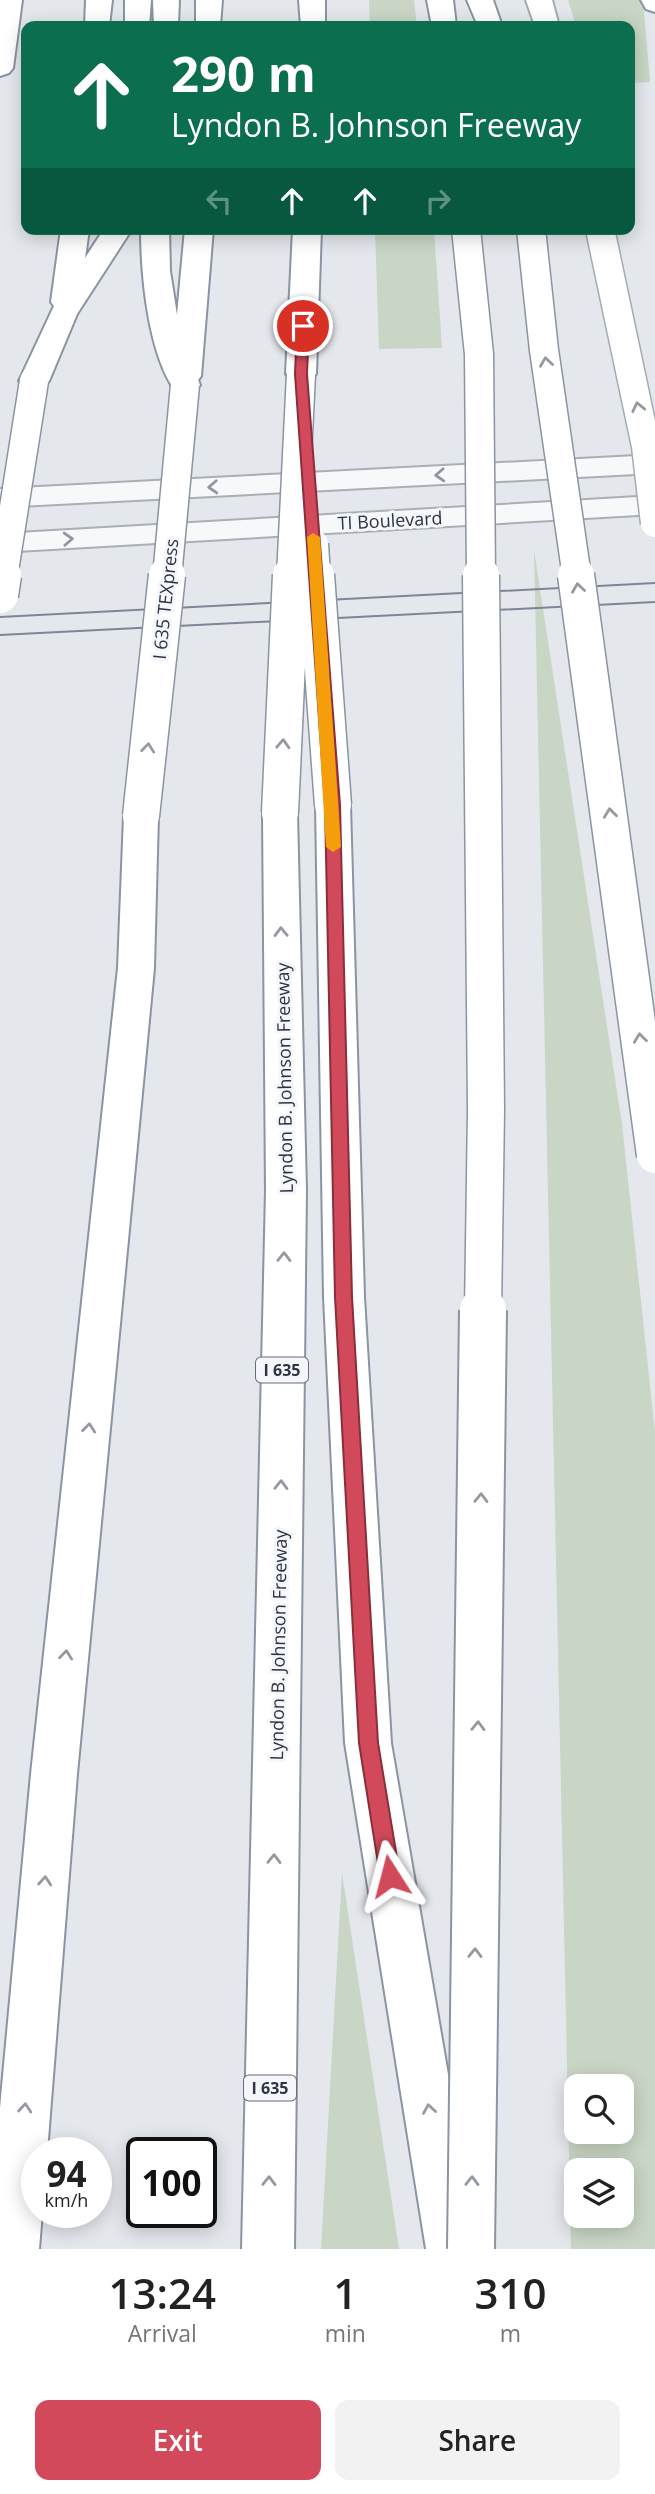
<!DOCTYPE html>
<html lang="en">
<head>
<meta charset="utf-8">
<style>
  body { margin:0; font-family:"Open Sans",sans-serif; background:#f2f2f2; color:#222; height:100vh; display:flex; flex-direction:column; font-size:26px; white-space:nowrap }
  * { box-sizing:border-box; margin:0 }
  p { font-size:23px; color:#767676 }
  .icon { flex:none; width:38px; height:38px; fill:none; stroke:currentColor; stroke-width:2; stroke-linecap:round; stroke-linejoin:round }
  .map { position:relative; height:2249px; overflow:hidden }
  .drawer { display:flex; flex-direction:column; background:#fff; flex:1 }
  .drawer>* { flex:none }
  .top-card { position:absolute; left:21px; top:21px; width:614px; height:214px; border-radius:14px; box-shadow:0 4px 18px #0003; background:#0b6e4f; color:#fff; overflow:hidden }
  .fabs { position:absolute; left:564px; top:2074px; display:grid; gap:14px }
  .fabs a { display:grid; place-items:center; width:70px; height:70px; border-radius:14px; background:#fff; box-shadow:0 4px 18px #0003; font-size:35px }
  .speed { position:absolute; left:21px; top:2137px; display:flex; gap:14px; font-size:35px; font-weight:700; text-align:center }
  .speed>* { display:grid; place-content:center; width:91px; height:91px; border-radius:50%; background:#fff; box-shadow:0 4px 18px #0003; line-height:1 }
  .speed small { font-size:18px; font-weight:400 }
  .speed .limit { border:4px solid #111; border-radius:10px; background:#fff; color:#111 }
  .pin { position:absolute; display:grid; place-items:center; width:60px; height:60px; color:#fff; margin:-30px; border:4px solid #fff; border-radius:50%; box-shadow:0 2px 7px #0007 }
  .me { position:absolute; width:77px; margin:-38px; rotate:351deg; stroke-linejoin:round; filter:drop-shadow(0 0 5px #0008) }
  .turn { display:flex; align-items:center; gap:24px; height:147px; padding:0 35px; font-size:32px }
  .turn .icon { width:91px; height:91px; stroke-width:2.5 }
  .turn b { display:block; font-size:49px; line-height:60px }
  .lanes { display:flex; align-items:center; height:66px; padding:0 35px; background:#0003; justify-content:center; gap:35px; direction:ltr }
  .lanes .off { opacity:.35 }
  .eta { display:flex; justify-content:space-evenly; align-items:center; height:119px; text-align:center }
  .eta b { font-size:42px; font-weight:600; line-height:49px }
  .primary-button { display:flex; gap:14px; margin-top:auto; padding:14px 35px }
  .primary-button a { flex:1; height:80px; border-radius:14px; background:#d1495b; color:#fff; font-size:28px; font-weight:600; line-height:80px; text-align:center }
  .primary-button a+a { background:#f2f2f2; color:#222 }
  .map>svg:first-child { display:block }
  .green { fill:#c9d6c5; fill-rule:evenodd }
  .lines { fill:none; stroke-linecap:round; stroke-linejoin:round }
  .minor-casing { stroke:#a9aeb7; stroke-width:4 }
  .major-casing { stroke:#a3abb8; stroke-width:4 }
  .highway-casing { stroke:#8b94a3; stroke-width:4 }
  .minor { fill:#f7f8fa; fill-rule:evenodd }
  .major { fill:#fff; fill-rule:evenodd }
  .highway { fill:#fff; fill-rule:evenodd }
  .tram { stroke:#7d8696; stroke-width:2 }
  .major-bridge-casing { stroke:#a3abb8; stroke-width:31; stroke-linecap:butt }
  .highway-bridge-far2-casing { stroke:#8b94a3; stroke-width:31; stroke-linecap:butt }
  .highway-bridge-far1-casing { stroke:#8b94a3; stroke-width:39; stroke-linecap:butt }
  .highway-bridge-casing { stroke:#8b94a3; stroke-width:50; stroke-linecap:butt }
  .major-bridge { stroke:#fff; stroke-width:28 }
  .highway-bridge-far2 { stroke:#fff; stroke-width:28 }
  .highway-bridge-far1 { stroke:#fff; stroke-width:36 }
  .highway-bridge { stroke:#fff; stroke-width:46 }
  .oneway { stroke:#959aa2 }
  .oneway2 { stroke:#9196a0 }
  .route { fill:#d1495b; stroke:#882f3b; stroke-width:2 }
  .slow { fill:#f59e0b }
  .labels { text-anchor:middle; dominant-baseline:central; stroke-width:6; stroke-linejoin:round; paint-order:stroke }
  .shield { fill:#f4f6f9; stroke:#676e7b; stroke-width:2 }
  .shield-label { font-size:16px; font-weight:bold; fill:#2b3445 }
  .street-label { font-size:18px; fill:#2b3445; stroke:#f4f6f9 }
</style>
</head>
<body>
<div class="map">
<svg width="655" height="2249" viewBox="0 0 655 2249">
  <rect width="100%" height="100%" fill="#e4e7ec"/>
  <path class="green" d="M369,0h45l3,26h-47z
    M568,0h75l7,82 -20,1v-57h-54z
    M375,229h59l8,119 -63,1z
    M534,550l88,574 33,308v817h-84zM621,2086v46h-45v-46zM621,2170v46h-45v-46z
    M342,1873l57,376h-78z"/>
  <g class="lines">
    <g class="minor-casing">
      <path id="minor" d="M655,455v18l-655,34v-18z
        M655,496v18l-655,38v-18z"/>
    </g>
    <g class="major-casing">
      <path id="major" d="M526,0h26l7,26h-24z"/>
    </g>
    <g class="highway-casing">
      <path id="highway" d="M0,0h22l-9,68 -4,5 -9,3z
        M86,0h26l-3,26h-24z
        M125,0h26l-2,26h-24z
        M153,0h26l-1,26h-24z
        M196,0h26l-2,26h-24z
        M299,0h26v26h-24z
        M427,0h26l3,26h-24z
        M467,0h26l9,26h-24z
        M641,0h14v12l-9,-3z
        M61,229h28l-4,29 19,-29h28l-55,85 -28,67 -5,6 -10,3 -10,-3 -5,-6 35,-75 -3,-4z
        M141,229h28l1,42 7,44 8,-86h28l-12,147 -3,4 2,5 -5,6 -10,3 -10,-3c-27,-39 -34,-115 -34,-162z
        M293,229h28l-5,145 -5,6 -10,3 -10,-3 -5,-6z
        M333,794l12,3 5,8 14,492 27,446 87,506h-52l-81,-506 -21,-446 -8,-492 5,-8z
        M280,802l12,3 5,8 9,377 -12,1059h-52l24,-1059 -3,-377 5,-8z
        M141,805l12,3 5,8 -4,152 -77,806 -30,378h-10v60h5l-3,37h-39v-141l31,-334 87,-806 6,-152 5,-8z"/>
    </g>
    <use href="#minor" class="minor"/>
    <use href="#major" class="major"/>
    <use href="#highway" class="highway"/>
    <path class="tram" d="M0,617l655,-34
      M0,635l655,-33"/>
    <g class="major-bridge-casing">
      <path id="major-bridge" d="M600,229l46,217 9,77"/>
    </g>
    <g class="highway-bridge-far2-casing">
      <path id="highway-bridge-far2" d="M466,229l13,125 2,223
        M531,229l13,121 33,227
        M314,544l2,33
        M3,577l31,-196
        M167,577l18,-192
        M291,577l10,-203"/>
    </g>
    <g class="highway-bridge-far1-casing">
      <path id="highway-bridge-far1" d="M316,575l17,230
        M481,575l5,535 -3,202
        M576,575l79,580
        M0,595l3,-20
        M280,813l11,-238
        M141,816l26,-241"/>
    </g>
    <g class="highway-bridge-casing">
      <path id="highway-bridge" d="M471,2249l12,-939"/>
    </g>
    <use href="#major-bridge" class="major-bridge"/>
    <use href="#highway-bridge-far2" class="highway-bridge-far2"/>
    <use href="#highway-bridge-far1" class="highway-bridge-far1"/>
    <use href="#highway-bridge" class="highway-bridge"/>
  </g>
  <defs><path id="oneway-chevron" d="M-2-3.5L2.5 0L-2 3.5" fill="none" stroke-width="1.6" stroke-linecap="round" stroke-linejoin="round" transform="scale(1.75)"/></defs>
  <g class="oneway">
    <use href="#oneway-chevron" transform="translate(546 362) rotate(-98)"/>
    <use href="#oneway-chevron" transform="translate(638 407) rotate(-102)"/>
    <use href="#oneway-chevron" transform="translate(578 588) rotate(-98)"/>
    <use href="#oneway-chevron" transform="translate(283 744) rotate(-87)"/>
    <use href="#oneway-chevron" transform="translate(148 748) rotate(-84)"/>
    <use href="#oneway-chevron" transform="translate(610 813) rotate(-97)"/>
    <use href="#oneway-chevron" transform="translate(281 932) rotate(-91)"/>
    <use href="#oneway-chevron" transform="translate(640 1038) rotate(-97)"/>
    <use href="#oneway-chevron" transform="translate(284 1257) rotate(-89)"/>
    <use href="#oneway-chevron" transform="translate(89 1428) rotate(-84)"/>
    <use href="#oneway-chevron" transform="translate(281 1485) rotate(-89)"/>
    <use href="#oneway-chevron" transform="translate(481 1498) rotate(-89)"/>
    <use href="#oneway-chevron" transform="translate(66 1655) rotate(-84)"/>
    <use href="#oneway-chevron" transform="translate(478 1726) rotate(-89)"/>
    <use href="#oneway-chevron" transform="translate(274 1859) rotate(-89)"/>
    <use href="#oneway-chevron" transform="translate(45 1881) rotate(-85)"/>
    <use href="#oneway-chevron" transform="translate(475 1953) rotate(-89)"/>
    <use href="#oneway-chevron" transform="translate(25 2108) rotate(-85)"/>
    <use href="#oneway-chevron" transform="translate(429 2109) rotate(-99)"/>
    <use href="#oneway-chevron" transform="translate(269 2181) rotate(-89)"/>
    <use href="#oneway-chevron" transform="translate(472 2181) rotate(-89)"/>
  </g>
  <g class="oneway2">
    <use href="#oneway-chevron" transform="translate(440 475) rotate(177)"/>
    <use href="#oneway-chevron" transform="translate(213 487) rotate(177)"/>
    <use href="#oneway-chevron" transform="translate(68 539) rotate(-3)"/>
  </g>
  <path class="route" d="M303,322l6,4 -2,48 33,431 12,492 26,446 22,133 -3,7 -7,2 -7,-2 -3,-7 -21,-133 -24,-446 -10,-492 -30,-431 2,-48z"/>
  <path class="slow" d="M313,533l7,4 21,310 -8,5 -7,-5 -19,-310z"/>
  <g class="labels">
    <g class="shield">
      <rect x="256" y="1357.5" width="52" height="25" rx="5"/>
      <rect x="244" y="2075.5" width="52" height="25" rx="5"/>
    </g>
    <g class="shield-label">
      <text x="282" y="1370">I 635</text>
      <text x="270" y="2088">I 635</text>
    </g>
    <g class="street-label">
      <text transform="translate(390 520) rotate(-3)">TI Boulevard</text>
      <text transform="translate(165 599) rotate(-84)">I 635 TEXpress</text>
      <text transform="translate(284 1078) rotate(-91)">Lyndon B. Johnson Freeway</text>
      <text transform="translate(278 1645) rotate(-89)">Lyndon B. Johnson Freeway</text>
    </g>
  </g>
</svg>
<div class="fabs">
<a><svg class="icon" aria-label="search" viewBox="0 0 24 24"><circle cx="10" cy="10" r="6"/><path d="M15 15l6 6"/></svg></a>
<a><svg class="icon" aria-label="layers" viewBox="0 0 24 24"><path d="M12 4l9 5-9 5-9-5zM3 14l9 5 9-5"/></svg></a>
</div>
<div class="speed"><div>94<small>km/h</small></div><div class="limit">100</div></div>
<div class="pin" style="left:303px;top:326px;background:#d93025"><svg class="icon" aria-label="arrive" viewBox="0 0 24 24"><path d="M6 21V4h12l-3 4 3 4H6"/></svg></div>
<svg class="me" style="left:390px;top:1876px" viewBox="-20 -20 40 40"><path d="M0-17L14 15 0 8-14 15z" fill="#d1495b" stroke="#fff" stroke-width="4"/></svg>
<div class="top-card">
<div class="turn"><svg class="icon" aria-label="ahead" viewBox="0 0 24 24"><path d="M12 20V5M6 11l6-6 6 6"/></svg><div><b>290 m</b>Lyndon B. Johnson Freeway</div></div>
<div class="lanes"><svg class="icon off" aria-label="left" viewBox="0 0 24 24"><path d="M17 20v-9H6M10 6l-5 5 5 5"/></svg><svg class="icon" aria-label="ahead" viewBox="0 0 24 24"><path d="M12 20V5M6 11l6-6 6 6"/></svg><svg class="icon" aria-label="ahead" viewBox="0 0 24 24"><path d="M12 20V5M6 11l6-6 6 6"/></svg><svg class="icon off" aria-label="right" viewBox="0 0 24 24"><path d="M7 20v-9h11M14 6l5 5-5 5"/></svg></div>
</div>
</div>
<section class="drawer">
<div class="eta">
<div><b>13:24</b><p>Arrival</p></div>
<div><b>1</b><p>min</p></div>
<div><b>310</b><p>m</p></div>
</div>
<div class="primary-button"><a>Exit</a><a>Share</a></div>
</section>
</body>
</html>
